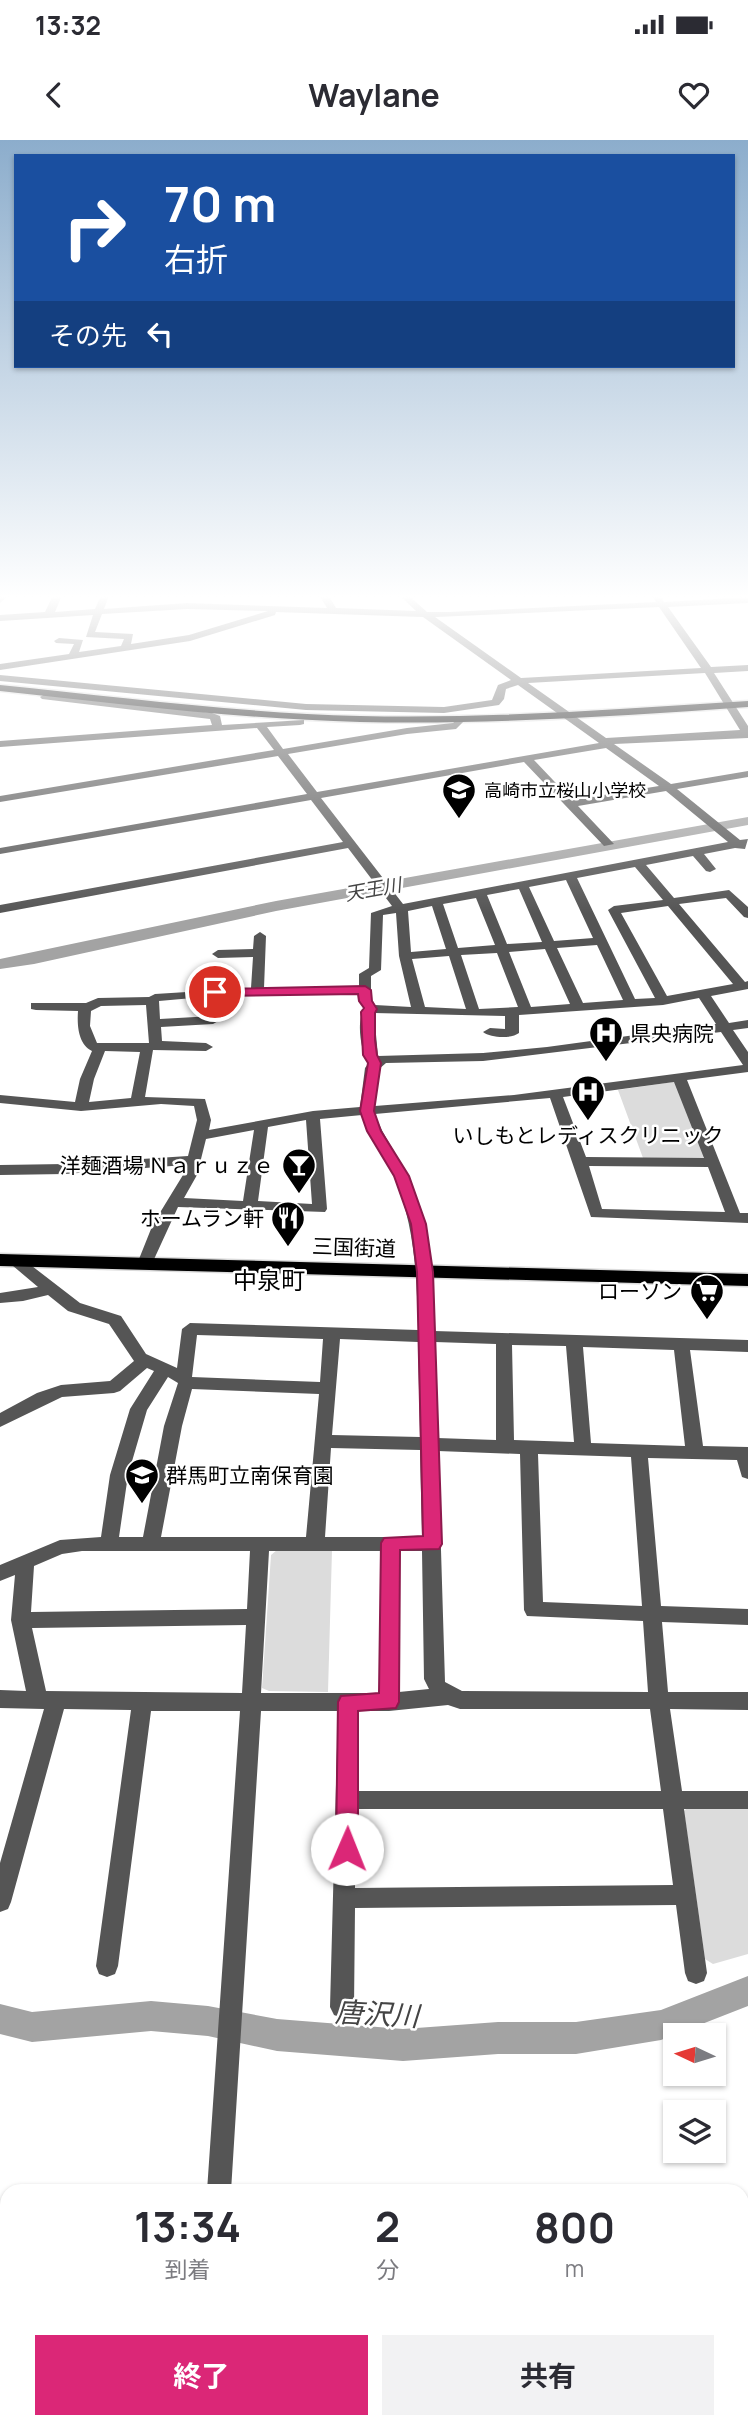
<!DOCTYPE html>
<html lang="ja">
<head>
<meta charset="utf-8">
<style>
  body { margin:0; font-family:Manrope,"Noto Sans JP",sans-serif; background:#f2f2f3; color:#2b2b33; height:100vh; display:flex; flex-direction:column; font-size:26px; white-space:nowrap }
  * { box-sizing:border-box; margin:0 }
  p { font-size:23px; color:#7c7c81 }
  .icon { flex:none; width:38px; height:38px; fill:none; stroke:currentColor; stroke-width:2; stroke-linecap:round; stroke-linejoin:round }
  .map { position:relative; flex:1; overflow:hidden }
  .side { position:absolute; left:0px; top:2044px; width:749px; height:245px; display:flex; flex-direction:column; background:#fff; border-radius:21px 21px 0 0; box-shadow:0 2px 5px #0004 }
  .side>* { flex:none }
  .hud { position:absolute; left:14px; top:14px; width:721px; height:214px; border-radius:0px; box-shadow:0 2px 5px #0004; background:#1a4fa0; color:#fff; overflow:hidden }
  .needle { width:46px; rotate:274deg }
  .fabs { position:absolute; left:663px; top:1883px; display:grid; gap:14px }
  .fabs a { display:grid; place-items:center; width:63px; height:63px; border-radius:0px; background:#fff; box-shadow:0 2px 5px #0004; font-size:35px }
  .pin { position:absolute; display:grid; place-items:center; width:60px; height:60px; color:#fff; margin:-30px; border:4px solid #fff; border-radius:50%; box-shadow:0 2px 7px #0007 }
  .me { position:absolute; width:77px; margin:-38px; rotate:1deg; stroke-linejoin:round; filter:drop-shadow(0 0 5px #0008) }
  .turn { display:flex; align-items:center; gap:24px; height:147px; padding:0 35px; font-size:32px }
  .turn .icon { width:91px; height:91px; stroke-width:2.5 }
  .turn b { display:block; font-size:49px; line-height:60px }
  .then { display:flex; align-items:center; height:66px; padding:0 35px; background:#0003; gap:14px; font-size:26px }
  .eta { display:flex; justify-content:space-evenly; align-items:center; height:119px; text-align:center }
  .eta b { font-size:42px; font-weight:700; line-height:49px }
  .primary-button { display:flex; gap:14px; margin-top:auto; padding:14px 35px }
  .primary-button a { flex:1; height:80px; border-radius:0px; background:#db2777; color:#fff; font-size:28px; font-weight:700; line-height:80px; text-align:center }
  .primary-button a+a { background:#f2f2f3; color:#2b2b33 }
  .status { display:flex; justify-content:space-between; align-items:center; height:49px; padding:0 35px; background:#fff; direction:ltr }
  .status svg { height:19px; fill:currentColor }
  header { display:flex; justify-content:space-between; align-items:center; height:91px; padding:0 35px; background:#fff; font-size:32px; font-weight:700 }
  .map>svg:first-child { display:block }
  .green { fill:#dcdcdc }
  .lines { fill:none; stroke-linecap:round; stroke-linejoin:round }
  .river { fill:#a3a3a3; fill-rule:evenodd }
  .major-casing { stroke:#dbdbdb; stroke-width:3 }
  .minor { fill:#555; fill-rule:evenodd }
  .major { fill:#000; fill-rule:evenodd }
  .route { fill:#db2777; stroke:#8e194d; stroke-width:2 }
  .labels { text-anchor:middle; dominant-baseline:central; stroke-width:5; stroke-linejoin:round; paint-order:stroke }
  .far-poi-label { font-size:18px; fill:#000; stroke:#fff; text-anchor:start }
  .far-water-label { font-size:19px; font-style:italic; fill:#444; stroke:#fff }
  .poi-label { font-size:21px; fill:#000; stroke:#fff; text-anchor:end }
  .street-label { font-size:21px; fill:#000; stroke:#fff }
  .quarter-label { font-size:24px; fill:#000; stroke:#fff }
  .near-water-label { font-size:28px; font-style:italic; fill:#444; stroke:#fff }
</style>
</head>
<body>
<div class="status"><b>13:32</b><svg viewBox="0 0 49 12"><path d="M0 12V9h3v3zM5 12V6h3v6zM10 12V3h3v9zM15 12V0h3v12zM26 1h20v11H26zM47 4h2v5h-2z"/></svg></div>
<header><svg class="icon" aria-label="back" viewBox="0 0 24 24"><path d="M15 5l-7 7 7 7"/></svg>Waylane<svg class="icon" aria-label="heart" viewBox="0 0 24 24"><path d="M12 20l-8-8c-3-5 5-10 8-4 3-6 11-1 8 4z"/></svg></header>
<div class="map">
<svg width="748" height="2289" viewBox="0 0 748 2289">
  <rect width="100%" height="100%" fill="#fff"/>
  <path class="green" d="M673,942l5,1 28,73 -5,3 -58,-1 -25,-68z
    M277,1410h55l-4,142 -59,-1 -7,-3 9,-133z
    M689,1666h59v148l-35,10 -8,-5 -21,-148z"/>
  <g class="lines">
    <path class="river" d="M748,677v8l-472,86 -242,53 -34,5v-10l276,-58z
      M748,1836v30l-87,34 -85,14h-78l-95,7 -126,-10 -69,-15 -57,-5 -119,11 -32,-8v-30l32,8 119,-11 57,5 69,13 126,10 95,-7h78l85,-12z"/>
    <g class="major-casing">
      <path id="major" d="M0,545c120,12 240,28 360,31 130,3 259,-7 388,-15v6c-129,9 -258,18 -388,15 -120,-3 -240,-18 -360,-31z
        M0,1114l748,20v12l-748,-20z"/>
    </g>
    <path class="minor" d="M2,453h10l-12,10v-8z
      M54,453h9l-8,19 40,-3 7,-16h8l-6,16 83,-6 140,5 -9,-15h9l9,15 80,3 -19,-18h9l21,19h23l206,-10 -6,-9h9l5,9 84,-5v6l-80,4 43,60 37,-2v6l-34,2 34,53v12l-134,6 57,40 77,-13v6l-71,12 63,51 8,-1 -3,10 -10,-1 -31,6 12,15 -6,3 -4,-1 -13,-15 -47,9 28,33 55,-8 19,17v11l-4,-1 -18,-19 -47,6 66,78 3,-1v8l-37,7 18,27 19,-3v8l-15,2 15,22v20l-61,8 53,133h8v10l-157,-6 -41,-119 -175,16c8,23 23,41 33,62 23,48 25,103 26,155l314,9v12l-58,-2 13,96 45,1v32l-6,-2 -5,-17 -89,-2 13,148 87,3v16l-86,-3 6,70h80v18l-78,-1 12,82h66v18h-64l23,164 -3,8 -8,3 -8,-3 -3,-8 -9,-68 -321,3 -1,99 -4,8 -8,3 -8,-3 -4,-8 8,-296h-77l-30,480h-24l33,-480h-89l-33,255 -3,8 -8,3 -8,-3 -3,-8 35,-256 -67,-1 -53,193 -3,7 -8,3v-49l44,-154 -44,-1v-18l26,1 -15,-71 4,-45 -15,6v-16l60,-25 41,-3 9,-62 20,-66 24,-38 -7,-3 -27,23 -6,2 -52,4 -62,30v-14l37,-20 24,-8 49,-4 24,-20 -25,-37 -41,-13 -20,-16 -25,6 -23,2v-10l38,-6 -32,-27 3,-4h10l61,47 41,13 25,38 31,14 5,-39 8,-6 228,7c-1,-52 -3,-105 -24,-153 -10,-21 -25,-39 -32,-62l-42,4 7,90 -2,3 -147,-5 -28,61h-10l-3,-4 16,-40 30,-49 2,-10 -120,9 -65,1v-10l65,-1 123,-8 9,-36 -3,-14 -33,-2 -80,7 -81,-8v-8l75,7 5,-23 12,-28c-14,-7 -15,-26 -14,-40l-42,-1 -5,-1v-6h55l12,-5 51,-1 6,-3 96,-6 2,-31 -35,1 -6,-4 6,-4 35,-1 1,-13 6,-4 6,4 -2,52 95,-2v-12l10,-6 2,-55 21,-7 -44,-58 -348,65v-8l343,-63 -32,-42 -311,54v-6l307,-54 -29,-38 -278,46v-6l274,-46 -17,-22 -257,19v-6l212,-16 -2,-6 -168,-20 -2,-2 5,-3 167,19 8,3 2,9 82,-5v4l-4,1 -33,2 16,22 124,-21 46,-5 8,-7 5,3 -10,10 -49,5 -119,20 29,38 282,-49 -81,-58 -12,4 -2,10 -5,6 -55,8 -138,-3 -306,-29v-6l306,29 138,3 48,-7 6,-15 13,-5 -88,-63 -147,-5 -1,3 -85,26 -190,29v-6l69,-10 5,-10 -18,-1 -2,-2 5,-3 24,2 -4,12 42,-6 3,-7 -38,-2 7,-22 -93,6v-6l45,-3zM659,467l42,61 -180,10 -86,-61zM187,469l81,2 -79,24 -58,9 2,-10 -38,-2 7,-18zM705,533l35,57 -134,8 -78,-55zM606,608l53,38 -87,14 -38,-40zM524,622l80,84 10,-2 -36,-38 88,-15 62,51 -325,62 -82,-106zM635,727l28,33 -49,6 -6,4 47,88 -20,1 -58,-121zM566,740l27,58 -39,3 -25,-54zM519,749l23,53 -35,2 -20,-49zM476,758l19,47 -37,3 -15,-44zM432,766l14,43 -35,3 -3,-41zM668,766l65,78 -66,12 -46,-83zM396,773l3,43 12,51 -36,-2 -4,-7v-22l10,-6 2,-55zM597,805l26,55 -40,3 -26,-55zM545,809l25,55 -39,3 -22,-55zM497,813l21,54 -39,2 -18,-54zM449,816l17,53 -41,-2 -13,-48zM359,854l5,14c-8,15 -3,42 4,56l-3,4 -5,39 -47,4 -104,19 2,-10 -6,-21 -60,-2 8,-47 53,1 7,-4 -7,-4 -44,-2 -1,-14 52,-3 7,-4 -7,-4 -53,3 -1,-18 56,-5zM699,858l17,26 -169,23 -64,6 -105,3 -4,-43 131,3v13l-15,-1 -7,4c8,6 28,7 36,1v-18l144,-10zM146,865l3,38h-52l-7,-17 1,-15 10,-5zM721,892l22,33 -229,30 -139,11 4,-37 7,-6 97,-2zM105,911l35,1 -9,46 -42,4 5,-23zM674,942l30,76 -118,-1 -23,-60zM306,980l6,84 -54,-3 10,-74zM254,990l-11,71 -59,-3 13,-23 9,-36zM589,1026l119,1 17,45 -123,-3zM197,1195l126,4 -3,43 -128,-5zM340,1199l78,3 2,95 -88,-2zM435,1202l61,2v96l-59,-2zM512,1205l54,1 8,96 -60,-2zM583,1207l91,3 11,96 -94,-3zM168,1237l10,6 -14,43 -21,111h-24l9,-62 19,-65zM192,1249l127,5 -13,143h-145l21,-111zM331,1308l89,2 2,87h-97zM438,1311l82,3 4,156 3,6 116,5 5,71 -186,-1 -17,-9zM538,1314l93,3 11,149 -99,-4zM82,1411h168l-3,58 -216,3 3,-46 28,-12zM269,1411h112l-2,142h-118zM399,1411h23l2,128 5,10 -30,3zM246,1485l-4,68 -196,-2 -14,-63zM448,1565l12,4h190l11,82h-304l1,-80h31zM356,1669h307l10,76 -318,3z
      M742,2133h6v26h-6z
      M196,2282h28l1,7h-28z"/>
    <use href="#major" class="major"/>
  </g>
  <linearGradient id="sky" x2="0" y2="1"><stop stop-color="#8cadcc"/><stop offset="0.59" stop-color="#fff"/><stop offset="1" stop-color="#fff" stop-opacity="0"/></linearGradient>
  <rect width="748" height="774" fill="url(#sky)"/>
  <path class="route" d="M365,846l6,4 1,11 5,8 -2,4v27l2,15 4,8 -7,48 7,20 28,45 17,48 7,48 9,272 -3,5 -39,1 -1,152 -3,6 -38,3v138l-3,7 -8,3 -8,-3 -3,-7 2,-147 3,-6 38,-3 2,-150 3,-5 39,-2 -6,-264 -6,-48 -17,-48 -27,-45 -7,-20 8,-48 -5,-8 -2,-43 3,-4 -5,-7 -1,-7 -143,2 -6,-4 6,-3z"/>
  <defs>
    <g id="school-pin" transform="scale(1.75)"><path d="M0 17L-7.5 6A9.5 9.5 0 1 1 7.5 6Z" fill="#000" stroke="#fff"/><path d="M0-5L7-2L0 1L-7-2ZM-4 1L0 2.5L4 1V4Q0 6-4 4Z" fill="#fff"/></g>
    <g id="hospital-pin" transform="scale(1.75)"><path d="M0 17L-7.5 6A9.5 9.5 0 1 1 7.5 6Z" fill="#000" stroke="#fff"/><path d="M-5-5h3v3.5h4V-5h3V5h-3V1.5h-4V5h-3Z" fill="#fff"/></g>
    <g id="bar-pin" transform="scale(1.75)"><path d="M0 17L-7.5 6A9.5 9.5 0 1 1 7.5 6Z" fill="#000" stroke="#fff"/><path d="M-6-5H6L.8 .8V4.5H3.5V6h-7V4.5H-.8V.8Z" fill="#fff"/></g>
    <g id="restaurant-pin" transform="scale(1.75)"><path d="M0 17L-7.5 6A9.5 9.5 0 1 1 7.5 6Z" fill="#000" stroke="#fff"/><path d="M-5-6h1v4h1v-4h1v4h1v-4h1v5L-1.5 .5V6h-2V.5L-5-1ZM5-6V6H3V1.5H1.5Q1.5-4 5-6Z" fill="#fff"/></g>
    <g id="supermarket-pin" transform="scale(1.75)"><path d="M0 17L-7.5 6A9.5 9.5 0 1 1 7.5 6Z" fill="#000" stroke="#fff"/><path d="M-6-5.5h2.5l.6 2H6L4.5 2H-2.5L-4.4-4H-6ZM-1.5 3.2a1.3 1.3 0 1 0 .1 0ZM3 3.2a1.3 1.3 0 1 0 .1 0Z" fill="#fff"/></g>
  </defs>
  <g fill-rule="evenodd">
    <use href="#school-pin" x="459" y="650"/>
    <use href="#hospital-pin" x="606" y="893"/>
    <use href="#hospital-pin" x="588" y="952"/>
    <use href="#bar-pin" x="299" y="1025"/>
    <use href="#restaurant-pin" x="288" y="1078"/>
    <use href="#supermarket-pin" x="707" y="1151"/>
    <use href="#school-pin" x="142" y="1335"/>
  </g>
  <g class="labels">
    <g class="far-poi-label">
      <text x="484" y="650">高崎市立桜山小学校</text>
    </g>
    <g class="far-water-label">
      <text transform="translate(373 749) rotate(-10)">天王川</text>
    </g>
    <g class="poi-label">
      <text x="630" y="893" text-anchor="start">県央病院</text>
      <text x="588" y="995" text-anchor="middle">いしもとレディスクリニック</text>
      <text x="274" y="1025">洋麺酒場 Ｎａｒｕｚｅ</text>
      <text x="264" y="1078">ホームラン軒</text>
      <text x="682" y="1151">ローソン</text>
      <text x="166" y="1335" text-anchor="start">群馬町立南保育園</text>
    </g>
    <g class="street-label">
      <text transform="translate(354 1107) rotate(2)">三国街道</text>
    </g>
    <g class="quarter-label">
      <text x="269" y="1139">中泉町</text>
    </g>
    <g class="near-water-label">
      <text transform="translate(377 1873) rotate(3)">唐沢川</text>
    </g>
  </g>
</svg>
<div class="fabs">
<a><svg class="needle" viewBox="-14 -14 28 28"><path d="M0-13l5 13h-10z" fill="#e53935"/><path d="M0 13l5-13h-10z" fill="#7c7c81"/></svg></a>
<a><svg class="icon" aria-label="layers" viewBox="0 0 24 24"><path d="M12 4l9 5-9 5-9-5zM3 14l9 5 9-5"/></svg></a>
</div>
<div class="pin" style="left:215px;top:852px;background:#d93025"><svg class="icon" aria-label="arrive" viewBox="0 0 24 24"><path d="M6 21V4h12l-3 4 3 4H6"/></svg></div>
<svg class="me" style="left:347px;top:1709px" viewBox="-20 -20 40 40"><circle r="19" fill="#fff"/><path d="M0-13L10 11 0 6-10 11z" fill="#db2777"/></svg>
<div class="hud">
<div class="turn"><svg class="icon" aria-label="right" viewBox="0 0 24 24"><path d="M7 20v-9h11M14 6l5 5-5 5"/></svg><div><b>70 m</b>右折</div></div>
<div class="then">その先<svg class="icon" aria-label="left" viewBox="0 0 24 24"><path d="M17 20v-9H6M10 6l-5 5 5 5"/></svg></div>
</div>
<section class="side">
<div class="eta">
<div><b>13:34</b><p>到着</p></div>
<div><b>2</b><p>分</p></div>
<div><b>800</b><p>m</p></div>
</div>
<div class="primary-button"><a>終了</a><a>共有</a></div>
</section>
</div>
</body>
</html>
